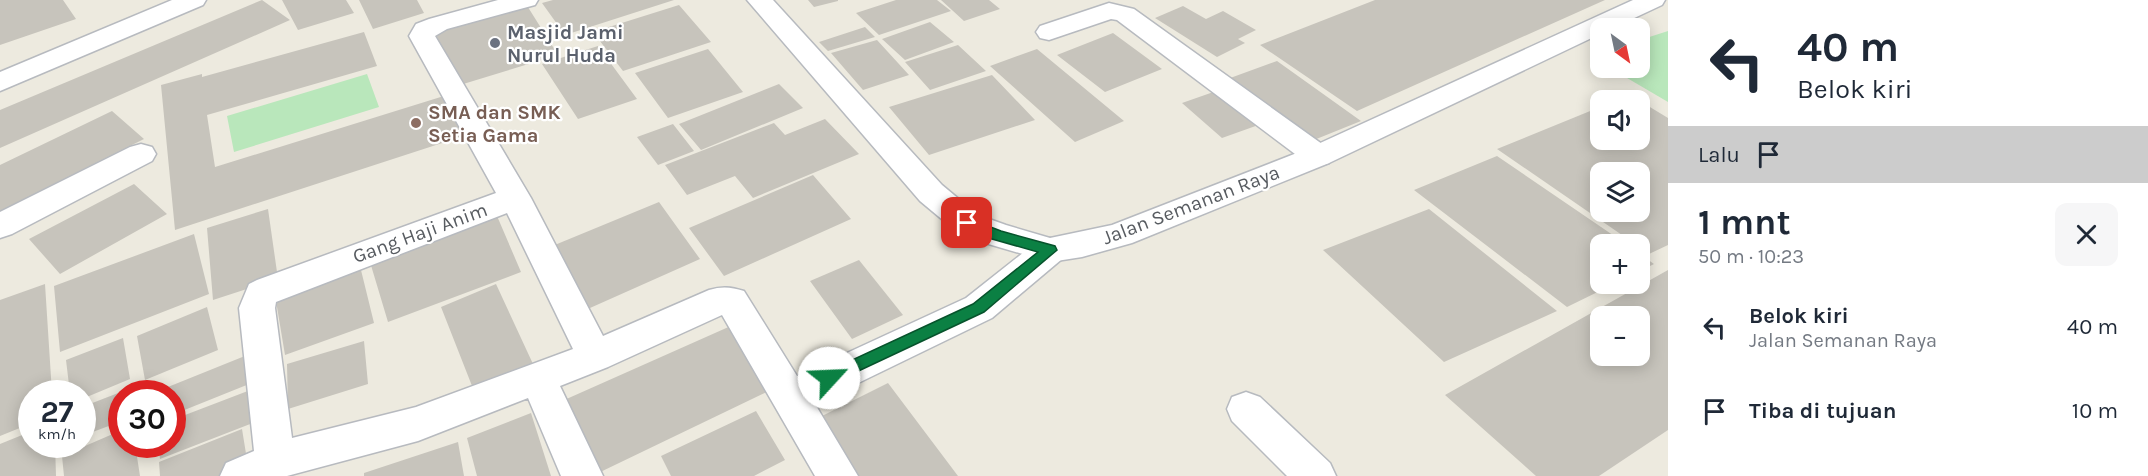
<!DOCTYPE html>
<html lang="id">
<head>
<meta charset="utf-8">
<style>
  body { margin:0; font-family:Karla,sans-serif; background:#f6f6f7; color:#1f2937; height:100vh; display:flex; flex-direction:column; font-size:22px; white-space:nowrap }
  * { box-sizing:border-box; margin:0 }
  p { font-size:20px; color:#747a83 }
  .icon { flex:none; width:33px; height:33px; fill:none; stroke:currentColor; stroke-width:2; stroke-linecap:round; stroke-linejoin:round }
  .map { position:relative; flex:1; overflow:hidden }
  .drawer { display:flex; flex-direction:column; background:#fff; width:480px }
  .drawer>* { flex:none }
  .hud { background:#fff; color:#1f2937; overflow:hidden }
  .needle { width:39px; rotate:147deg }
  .fabs { position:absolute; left:1590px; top:18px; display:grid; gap:12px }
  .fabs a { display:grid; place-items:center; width:60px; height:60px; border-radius:12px; background:#fff; box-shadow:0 3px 15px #0003; font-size:30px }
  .speed { position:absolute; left:18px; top:380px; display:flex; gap:12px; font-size:30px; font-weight:700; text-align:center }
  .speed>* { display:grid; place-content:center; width:78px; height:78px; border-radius:50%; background:#fff; box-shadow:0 3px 15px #0003; line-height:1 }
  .speed small { font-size:15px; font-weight:400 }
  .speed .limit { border:9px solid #d22; background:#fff; color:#111 }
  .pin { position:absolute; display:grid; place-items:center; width:51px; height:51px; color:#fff; margin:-26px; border-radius:12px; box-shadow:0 3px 9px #0006 }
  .me { position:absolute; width:66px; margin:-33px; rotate:65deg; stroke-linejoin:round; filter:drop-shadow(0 0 4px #0008) }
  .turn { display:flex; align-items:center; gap:21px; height:126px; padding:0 30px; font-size:27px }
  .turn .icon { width:78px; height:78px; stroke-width:2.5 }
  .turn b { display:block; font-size:42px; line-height:51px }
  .then { display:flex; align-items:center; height:57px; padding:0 30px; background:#0003; gap:12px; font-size:22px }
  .round { display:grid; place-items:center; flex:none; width:63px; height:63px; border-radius:12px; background:#f6f6f7 }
  .headline { display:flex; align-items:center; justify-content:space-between; height:102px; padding:0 30px }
  h1 { font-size:36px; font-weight:700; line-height:45px }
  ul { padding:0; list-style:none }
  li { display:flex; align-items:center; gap:18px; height:84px; padding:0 30px }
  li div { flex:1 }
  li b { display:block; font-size:22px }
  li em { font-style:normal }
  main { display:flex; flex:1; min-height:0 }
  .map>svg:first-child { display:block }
  .green { fill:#b9e7bb }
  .building { fill:#c7c4bc; fill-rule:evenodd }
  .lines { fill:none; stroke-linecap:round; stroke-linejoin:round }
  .minor-casing { stroke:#b7babf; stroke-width:3 }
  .tertiary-casing { stroke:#b7babf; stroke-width:3 }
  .minor { fill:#fff; fill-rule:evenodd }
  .tertiary { fill:#fff; fill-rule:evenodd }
  .route { fill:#0b8043; stroke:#07532c; stroke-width:1.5 }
  .worship-dot { fill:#6b7280; stroke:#fff; stroke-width:2 }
  .education-dot { fill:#8d6e63; stroke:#fff; stroke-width:2 }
  .labels { text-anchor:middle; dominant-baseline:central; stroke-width:4.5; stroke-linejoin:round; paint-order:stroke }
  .worship-label { font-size:20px; font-weight:bold; fill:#5b616d; stroke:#fff; text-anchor:start }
  .education-label { font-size:20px; font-weight:bold; fill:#785e54; stroke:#fff; text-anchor:start }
  .street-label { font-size:20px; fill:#585c61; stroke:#fff }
</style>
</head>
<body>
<main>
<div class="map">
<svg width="1668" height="476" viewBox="0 0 1668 476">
  <rect width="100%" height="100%" fill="#edeadf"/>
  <path class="green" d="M1668,31v71l-58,-34h30v-28z
    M367,74l12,33 -145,45 -7,-36z"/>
  <path class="building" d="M0,0h63l13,19 -76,26z
    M262,0l28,20 -290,128v-38z
    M282,0h64l8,13 -56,17z
    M359,0h58l7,13 -51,16z
    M553,0h121l-109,35 -23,-32z
    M808,0h30v1l-24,6z
    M896,0h41l14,11 -72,24 -23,-22z
    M941,0h48l11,9 -36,12z
    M1375,0h230l-248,111 -97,-66z
    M526,4l32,51 -98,30 -26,-54z
    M679,5l32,37 -88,29 -30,-39z
    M1183,6l23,13 17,-8 33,19 -18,9 7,4 -28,14 -62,-39z
    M930,22l24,20 -49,18 -23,-21z
    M865,27l10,10 -47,14 -9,-9z
    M364,32l13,34 -170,49 8,52 245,-76 19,40 -304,99 -14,-145 41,-11v3z
    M1113,33l49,36 -57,23 -48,-37z
    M877,40l32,35 -46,15 -32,-37z
    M958,45l28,26 -56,19 -25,-28z
    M598,46l39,53 -59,20 -36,-55z
    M708,49l35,43 -75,26 -33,-45z
    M1037,49l87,72 -49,21 -85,-76z
    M1277,61l84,60 -57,23 -82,-63z
    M992,75l43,45 -106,35 -40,-48z
    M779,84l24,24 -102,42 -22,-26z
    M1222,89l42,34 -42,15 -40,-35z
    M1640,101l28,17v127l-19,9 -9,-6v-4h-5l-138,-95 103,-42v33h40zM1600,172h40v40h-40z
    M112,111l32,28 -144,72v-46z
    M825,119l34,35 -106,44 -18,-22 -48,19 -22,-30 109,-42 11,12z
    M673,124l21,27 -36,14 -21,-28z
    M1497,156l129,88h-26v40h14l-47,23 -153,-117z
    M813,175l38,44 -127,57 -35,-48z
    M134,184l33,30 -107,60 -31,-35z
    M659,202l41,57 -119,53 -36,-63z
    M268,209l10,70 -65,21 -6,-72z
    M1429,209l128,102 -113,51 -121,-112z
    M497,216l24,56 -133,50 -18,-60z
    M194,234l15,60 -149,58 -6,-66z
    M1640,254l14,10 -14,7z
    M859,260l44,55 -51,24 -42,-58z
    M360,266l14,57 -89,32 -10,-60z
    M1668,270v160l-69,46h-63l-91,-81zM1600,316h40v40h-40z
    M45,284l7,109h-20v30l-32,13v-136z
    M496,284l37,80 -59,27 -33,-84z
    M207,307l11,43 -73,30 -8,-44z
    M733,325l40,64 -181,87h-7l-32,-71z
    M123,338l7,41 -48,20v-6h-12l-4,-33z
    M364,341l4,43 -80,25 -1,-45z
    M257,351l7,27 -92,37v-22h-19z
    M888,383l70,93h-104l-38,-57z
    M139,385l1,8h-18v28l-40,15v-29z
    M253,389l5,32 -98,38 -2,-15h14v-24z
    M756,411l29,49 -31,16h-83l-10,-20z
    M531,413l20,63h-74l-10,-38z
    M242,429l6,37 -24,10h-64l-1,-14z
    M122,430v14h13l5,32h-76l-2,-20z
    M32,431v13h23l1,32h-56v-32z
    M458,442l6,34h-100v-3z"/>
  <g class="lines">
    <g class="minor-casing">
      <path id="minor" d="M172,0h34l-3,5 -203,86v-19z
        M498,0h40l-3,5 -88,24 -12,7 96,162 72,138 106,-46c13,-4 22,-3 35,1l53,85 169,-78 72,-57 12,-3 12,3 5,9 -5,9 -70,59 -177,86 43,72h-43l-93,-161 -114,52 -48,19 43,90h-42l-33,-78 -110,43 -131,35h-67l6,-13 28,-12 -15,-143 10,-24 8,-4 239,-87 -87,-157 7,-12 13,-5zM507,213l66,136 -157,58 -124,31 -17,-130 1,-6z
        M1109,3l25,6 195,140 4,7 -4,7 -11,3 -11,-3 -190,-143 -6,-1 -62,21 -9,-2 -4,-6 4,-6z
        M141,144l11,3 4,7 -4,7 -140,73 -12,4v-26l130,-65z
        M1246,392l14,5 70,66 6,13h-49l-55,-55 -5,-12 5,-12z"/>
    </g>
    <g class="tertiary-casing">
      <path id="tertiary" d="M747,0h26l169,185 36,30 28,10 44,13 62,-13 195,-76 326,-149h32l-3,5 -49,23h-13v6l-271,129 -197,80 -50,14 -32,5 -65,-19 -29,-12 -36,-30z"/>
    </g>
    <use href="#minor" class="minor"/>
    <use href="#tertiary" class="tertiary"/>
  </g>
  <path class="route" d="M967,218l34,13 54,15 2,4 -73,62 -149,70 -6,2 -5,-2 -3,-4 3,-5 149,-69 65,-52 -46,-13 -30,-13 -2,-3 2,-4z"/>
  <circle class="worship-dot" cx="495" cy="43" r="6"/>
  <circle class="education-dot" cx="416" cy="123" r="6"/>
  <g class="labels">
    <g class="worship-label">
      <text x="507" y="32">Masjid Jami<tspan x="507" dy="23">Nurul Huda</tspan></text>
    </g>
    <g class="education-label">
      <text x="428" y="112">SMA dan SMK<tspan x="428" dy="23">Setia Gama</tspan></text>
    </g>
    <g class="street-label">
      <text transform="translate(1191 205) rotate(-21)">Jalan Semanan Raya</text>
      <text transform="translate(420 233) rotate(-20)">Gang Haji Anim</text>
    </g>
  </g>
</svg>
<div class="fabs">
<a><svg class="needle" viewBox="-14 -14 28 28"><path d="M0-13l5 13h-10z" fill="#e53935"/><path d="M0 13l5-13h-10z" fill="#747a83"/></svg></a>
<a><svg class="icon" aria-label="sound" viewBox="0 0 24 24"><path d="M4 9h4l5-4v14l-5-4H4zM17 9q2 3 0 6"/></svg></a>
<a><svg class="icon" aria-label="layers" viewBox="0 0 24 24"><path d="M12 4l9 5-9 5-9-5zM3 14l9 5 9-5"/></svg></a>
<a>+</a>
<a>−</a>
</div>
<div class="speed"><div>27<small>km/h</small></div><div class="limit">30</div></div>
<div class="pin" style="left:967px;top:223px;background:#d93025"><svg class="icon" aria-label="arrive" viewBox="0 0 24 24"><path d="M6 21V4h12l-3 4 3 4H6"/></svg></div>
<svg class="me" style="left:829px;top:378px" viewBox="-20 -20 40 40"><circle r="19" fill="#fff"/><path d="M0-13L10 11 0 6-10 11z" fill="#0b8043"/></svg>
</div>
<section class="drawer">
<div class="hud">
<div class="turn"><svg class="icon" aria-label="left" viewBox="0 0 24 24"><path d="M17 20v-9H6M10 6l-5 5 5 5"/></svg><div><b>40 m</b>Belok kiri</div></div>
<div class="then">Lalu<svg class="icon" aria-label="arrive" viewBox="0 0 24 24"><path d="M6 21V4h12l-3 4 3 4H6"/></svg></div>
</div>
<div class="headline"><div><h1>1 mnt</h1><p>50 m · 10:23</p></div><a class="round"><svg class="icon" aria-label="close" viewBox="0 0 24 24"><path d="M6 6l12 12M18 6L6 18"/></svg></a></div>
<ul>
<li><svg class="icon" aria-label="left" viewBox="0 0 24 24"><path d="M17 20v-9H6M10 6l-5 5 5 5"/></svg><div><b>Belok kiri</b><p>Jalan Semanan Raya</p></div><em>40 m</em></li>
<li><svg class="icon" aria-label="arrive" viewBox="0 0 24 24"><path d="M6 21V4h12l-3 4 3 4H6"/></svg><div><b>Tiba di tujuan</b></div><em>10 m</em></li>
</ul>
</section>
</main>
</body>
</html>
